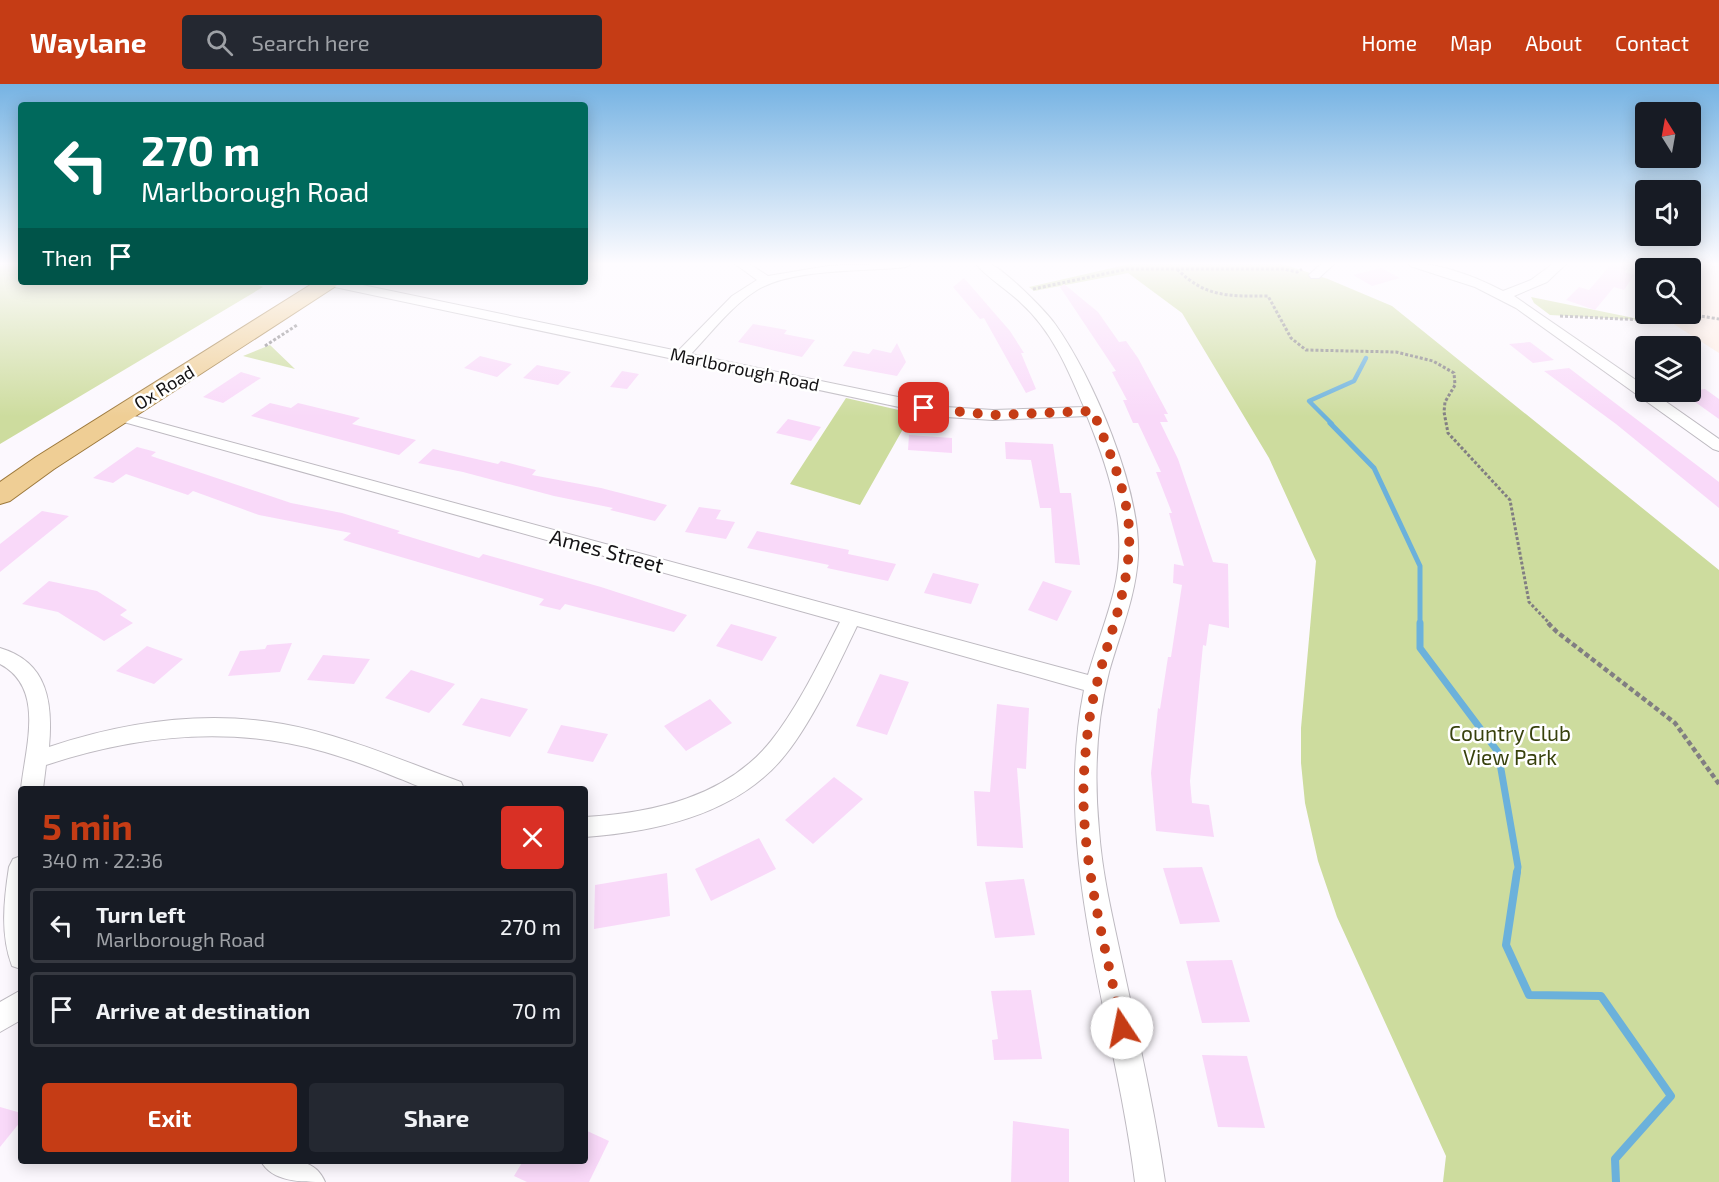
<!DOCTYPE html>
<html lang="en">
<head>
<meta charset="utf-8">
<style>
  body { margin:0; font-family:"Exo 2",sans-serif; background:#242831; color:#f1f3f6; height:100vh; display:flex; flex-direction:column; font-size:22px; white-space:nowrap }
  * { box-sizing:border-box; margin:0 }
  p { font-size:20px; color:#9ea1a6 }
  .icon { flex:none; width:33px; height:33px; fill:none; stroke:currentColor; stroke-width:2; stroke-linecap:round; stroke-linejoin:round }
  .map { position:relative; flex:1; overflow:hidden }
  .details { position:absolute; left:18px; top:702px; width:570px; height:378px; display:flex; flex-direction:column; background:#171b24; border-radius:6px; box-shadow:0 3px 15px #0003 }
  .details>* { flex:none }
  .top-card { position:absolute; left:18px; top:18px; width:570px; height:183px; border-radius:6px; box-shadow:0 3px 15px #0003; background:#00695c; color:#fff; overflow:hidden }
  .needle { width:39px; rotate:349deg }
  .tools { position:absolute; left:1635px; top:18px; display:grid; gap:12px }
  .tools a { display:grid; place-items:center; width:66px; height:66px; border-radius:6px; background:#171b24; box-shadow:0 3px 15px #0003; font-size:30px }
  .pin { position:absolute; display:grid; place-items:center; width:51px; height:51px; color:#fff; margin:-26px; border-radius:12px; box-shadow:0 3px 9px #0006 }
  .me { position:absolute; width:66px; margin:-33px; rotate:349deg; stroke-linejoin:round; filter:drop-shadow(0 0 4px #0008) }
  .turn { display:flex; align-items:center; gap:21px; height:126px; padding:0 24px; font-size:27px }
  .turn .icon { width:78px; height:78px; stroke-width:2.5 }
  .turn b { display:block; font-size:42px; line-height:51px }
  .then { display:flex; align-items:center; height:57px; padding:0 24px; background:#0003; gap:12px; font-size:22px }
  .round { display:grid; place-items:center; flex:none; width:63px; height:63px; border-radius:6px; background:#242831 }
  .head { display:flex; align-items:center; justify-content:space-between; height:102px; padding:0 24px }
  h1 { font-size:36px; font-weight:700; line-height:45px; color:#c53c15 }
  .primary-button { display:flex; gap:12px; margin-top:auto; padding:12px 24px }
  .primary-button a { flex:1; height:69px; border-radius:6px; background:#c53c15; color:#fff; font-size:24px; font-weight:700; line-height:69px; text-align:center }
  .primary-button a+a { background:#242831; color:#f1f3f6 }
  ul { padding:0; list-style:none }
  li { display:flex; align-items:center; gap:18px; height:75px; margin:0 12px 9px; padding:0 12px; border:3px solid #363941; border-radius:6px }
  li div { flex:1 }
  li b { display:block; font-size:22px }
  li em { font-style:normal }
  header { display:flex; align-items:center; gap:36px; box-sizing:border-box; height:84px; padding:0 30px; background:#c53c15; color:#fff }
  header strong { font-size:28px }
  nav { display:flex; gap:33px; margin-inline-start:auto; font-size:21px }
  .search { width:420px; height:54px; background:#242831; display:flex; align-items:center; gap:15px; box-sizing:border-box; padding:0 21px; border-radius:6px; color:#9ea1a6; font-size:22px }
  .map>svg:first-child { display:block }
  .education { fill:#feece1 }
  .green { fill:#cddc9e }
  .lines { fill:none; stroke-linecap:round; stroke-linejoin:round }
  .stream-far3 { stroke:#6bb1db; stroke-width:4.5 }
  .stream-far2 { stroke:#6bb1db; stroke-width:5 }
  .stream-far1 { stroke:#6bb1db; stroke-width:7 }
  .stream { stroke:#6bb1db; stroke-width:8 }
  .building { fill:#f9d9f9 }
  .minor-casing { stroke:#bebac1; stroke-width:2 }
  .primary-casing { stroke:#9c783b; stroke-width:2 }
  .path-far1 { stroke:#817e82; stroke-width:3; stroke-dasharray:3 2; stroke-linecap:butt }
  .path { stroke:#817e82; stroke-width:4.5; stroke-dasharray:5 3; stroke-linecap:butt }
  .minor { fill:#fff; fill-rule:evenodd }
  .primary { fill:#efce95; fill-rule:evenodd }
  .route { stroke:#c53c15; stroke-width:10; stroke-dasharray:0 18 }
  .labels { text-anchor:middle; dominant-baseline:central; stroke-width:5; stroke-linejoin:round; paint-order:stroke }
  .far-street-label { font-size:18px; fill:#141315; stroke:#fff }
  .street-label { font-size:21px; fill:#141315; stroke:#fff }
  .park-label { font-size:21px; fill:#37410c; stroke:#fff }
</style>
</head>
<body>
<header>
<strong>Waylane</strong>
<div class="search"><svg class="icon" aria-label="search" viewBox="0 0 24 24"><circle cx="10" cy="10" r="6"/><path d="M15 15l6 6"/></svg>Search here</div>
<nav><a>Home</a><a>Map</a><a>About</a><a>Contact</a></nav>
</header>
<div class="map">
<svg width="1719" height="1098" viewBox="0 0 1719 1098">
  <rect width="100%" height="100%" fill="#fcf8fe"/>
  <path class="education" d="M1704,179h15v90l-50,-32 5,-7h16l1,-28z"/>
  <path class="green" d="M0,179h21v19h242l-5,3 5,2 -263,157z
    M1134,179h146l48,16 64,27 327,264v612h-276l3,-26 -109,-239 -19,-56 -13,-58 -4,-40v-35l15,-167 -47,-103 -87,-145 -54,-40 -94,18 -5,-4z
    M1531,213l103,21 9,2 -93,-5 -16,-12z
    M270,261l25,24 -52,-13z
    M846,314l66,15 -52,92 -70,-21z"/>
  <g class="lines">
    <path class="stream-far3" d="M1332,340l-23,-23 45,-20 12,-23"/>
    <path class="stream-far2" d="M1330,339l44,45 46,98v58"/>
    <path class="stream-far1" d="M1420,539v25l78,104 20,115 -1,6"/>
    <path class="stream" d="M1517,788l-11,73 23,50 72,1 70,100 -56,63 1,23"/>
  </g>
  <path class="building" d="M1612,179h21l-9,9 10,3 -10,15 -10,-3 -19,23 -29,-10 13,-13 10,3z
    M1381,184l19,10 -28,8 -19,-11z
    M964,194l46,53 14,22h-3l15,36 -10,4 -42,-75 -4,1 -27,-32z
    M1064,200l34,28 21,30 7,-1 12,17 30,56h-4l4,8h-8l18,37 35,103 15,2 1,64 -20,-4 -3,22 -3,-1 -13,136 2,22 17,2 5,32 -58,-6 -5,-58 7,-65 2,1 8,-52h3l11,-72 -9,-2 1,-19 10,2 -15,-53h3l-16,-41h5l-23,-49h-5l-10,-23h4l-15,-28 4,-1 -56,-84z
    M753,240l34,6 -3,4 31,6 -13,17 -64,-15z
    M1530,258l24,18 -21,3 -24,-19z
    M897,259l9,19 -9,14 -54,-10 10,-15 16,3 4,-5 18,4z
    M480,272l32,8 -15,13 -33,-9z
    M537,281l34,7 -13,13 -35,-7z
    M1569,284l150,114v26l-103,-84 -72,-53z
    M622,287l17,3 -12,15 -17,-2z
    M241,288l20,6 -38,25 -20,-6z
    M1705,305l14,10v20l-38,-27z
    M270,319l21,5 7,-5 62,15 -8,6 64,16 -17,15 -148,-39z
    M788,335l33,8 -10,14 -35,-8z
    M909,351l43,3v15l-44,-3z
    M1005,358l48,2 7,49h11l9,72 -25,-2 -4,-55h-11l-9,-48 -25,-1z
    M137,363l19,5 -5,4 140,47 51,10 58,18 -3,2 82,25 4,-4 118,33 86,28 -13,17 -109,-28 -5,6 -21,-5 5,-6 -201,-59 8,-7 -92,-18 -66,-24 -5,4 -62,-21 -13,9 -20,-5z
    M433,365l65,15 3,-3 35,9 -4,5 69,13 66,17 -12,16 -45,-11 3,-2 -59,-12 -91,-24 -45,-9z
    M699,423l22,3 -5,9 19,3 -9,17 -41,-7z
    M42,427l27,5 -69,56v-28z
    M757,447l92,19 -1,4 48,10 -8,17 -61,-13 2,-3 -82,-17z
    M933,489l46,11 -8,20 -47,-11z
    M49,497l48,10 30,19 -7,5 13,8 -29,18 -46,-29 -36,-8z
    M1043,497l29,10 -15,30 -29,-11z
    M731,540l46,13 -15,24 -46,-15z
    M292,559l-12,29 -52,4 12,-25 25,-2 2,-4z
    M147,562l36,13 -29,25 -38,-13z
    M323,571l47,4 -16,25 -47,-4z
    M411,586l44,14 -26,29 -44,-15z
    M880,590l29,8 -22,53 -31,-9z
    M481,614l47,11 -18,28 -48,-12z
    M710,615l22,24 -46,28 -22,-25z
    M997,620l32,4 -3,61 -9,-1 6,80 -46,-2 -3,-55 16,1z
    M561,641l47,9 -15,28 -46,-9z
    M834,693l29,22 -50,45 -28,-24z
    M759,754l17,31 -65,32 -16,-32z
    M1202,783l18,55 -40,2 -17,-56z
    M667,789l3,43 -76,13 1,-44z
    M1024,795l11,56 -40,3 -10,-56z
    M1232,876l18,62 -48,1 -16,-62z
    M1031,906l11,69 -48,1 -2,-20 6,-1 -7,-48z
    M1202,971l45,1 18,72 -47,-1z
    M0,1023l21,6v8l-21,26z
    M1013,1037l56,8v53h-58z
    M585,1046l24,11 -20,41h-62l-13,-6 9,-15h62z"/>
  <g class="lines">
    <g class="minor-casing">
      <path id="minor" d="M734,179h14l20,13 60,-10 84,-3 -6,4c-42,5 -114,1 -149,23 -26,16 -45,42 -66,64l255,53 47,3 91,-3c-16,-38 -32,-76 -63,-104 -14,-14 -34,-25 -46,-40 4,0 11,-1 15,1 15,6 55,46 65,60 38,53 86,166 83,232 -2,40 -18,77 -29,116 -13,51 -15,105 -10,158 3,43 13,85 22,127 16,75 33,149 44,225h-30c-20,-163 -84,-327 -51,-492l-227,-64c-19,40 -44,94 -71,128 -47,60 -129,78 -201,83v-20c68,-4 141,-20 186,-76 27,-34 49,-80 69,-119l-727,-203 -3,-3 3,-3h10l965,262c8,-28 19,-56 26,-84 15,-61 -4,-118 -27,-175l-94,4 -47,-3 -616,-131 -6,-4h24l330,69 54,-55 25,-16z
        M1322,179h13l-16,15h-8l-2,-3z
        M1408,179c32,0 66,13 95,28l28,-11 23,-17h13l-20,19 -33,14 132,91v5h6l67,47v12l-6,-2 -197,-141 -41,-21 -65,-21z
        M0,564c48,14 53,55 49,99 75,-25 155,-37 234,-23 61,11 120,37 178,58l3,7c-11,0 -25,2 -36,0 -10,-2 -21,-8 -30,-11 -24,-10 -49,-19 -73,-26 -94,-27 -187,-17 -279,13l-3,24h-22c4,-41 25,-101 -21,-125z
        M21,772v113l-9,-3c-12,-32 -8,-66 -3,-99l4,-8z
        M21,906v30l-21,12v-30z
        M261,1077c25,0 53,-6 64,21 -24,0 -53,0 -64,-21z"/>
    </g>
    <g class="primary-casing">
      <path id="primary" d="M315,198h24l-3,4 -282,183 -44,32 -10,3v-22l36,-25z"/>
    </g>
    <path class="path-far1" d="M1177,185c29,29 52,27 91,27l23,42 15,12 90,2 37,9 21,12 1,12 -10,17 -1,10 4,21 62,67 19,102 21,22
      M1033,205l94,-20h157l13,3 5,-3
      M1687,230l32,5
      M1560,232l104,5 5,-7
      M265,262l32,-21"/>
    <path class="path" d="M1548,539l9,9 118,91 44,61"/>
    <use href="#minor" class="minor"/>
    <use href="#primary" class="primary"/>
  </g>
  <linearGradient id="sky" x2="0" y2="1"><stop stop-color="#76b3e3"/><stop offset="0.54" stop-color="#fefcff"/><stop offset="1" stop-color="#fefcff" stop-opacity="0"/></linearGradient>
  <rect width="1719" height="333" fill="url(#sky)"/>
  <g class="lines">
    <path class="route" d="M924,324l69,7 100,-4c15,38 33,76 36,117 3,54 -19,104 -32,155 -8,29 -11,60 -13,90 -5,83 22,174 38,255"/>
  </g>
  <g class="labels">
    <g class="far-street-label">
      <text transform="translate(745 285) rotate(12)">Marlborough Road</text>
      <text transform="translate(164 303) rotate(-32)">Ox Road</text>
    </g>
    <g class="street-label">
      <text transform="translate(607 466) rotate(15)">Ames Street</text>
    </g>
    <g class="park-label">
      <text x="1510" y="648">Country Club<tspan x="1510" dy="24">View Park</tspan></text>
    </g>
  </g>
</svg>
<div class="tools">
<a><svg class="needle" viewBox="-14 -14 28 28"><path d="M0-13l5 13h-10z" fill="#e53935"/><path d="M0 13l5-13h-10z" fill="#9ea1a6"/></svg></a>
<a><svg class="icon" aria-label="sound" viewBox="0 0 24 24"><path d="M4 9h4l5-4v14l-5-4H4zM17 9q2 3 0 6"/></svg></a>
<a><svg class="icon" aria-label="search" viewBox="0 0 24 24"><circle cx="10" cy="10" r="6"/><path d="M15 15l6 6"/></svg></a>
<a><svg class="icon" aria-label="layers" viewBox="0 0 24 24"><path d="M12 4l9 5-9 5-9-5zM3 14l9 5 9-5"/></svg></a>
</div>
<div class="pin" style="left:924px;top:324px;background:#d93025"><svg class="icon" aria-label="arrive" viewBox="0 0 24 24"><path d="M6 21V4h12l-3 4 3 4H6"/></svg></div>
<svg class="me" style="left:1122px;top:944px" viewBox="-20 -20 40 40"><circle r="19" fill="#fff"/><path d="M0-13L10 11 0 6-10 11z" fill="#c53c15"/></svg>
<div class="top-card">
<div class="turn"><svg class="icon" aria-label="left" viewBox="0 0 24 24"><path d="M17 20v-9H6M10 6l-5 5 5 5"/></svg><div><b>270 m</b>Marlborough Road</div></div>
<div class="then">Then<svg class="icon" aria-label="arrive" viewBox="0 0 24 24"><path d="M6 21V4h12l-3 4 3 4H6"/></svg></div>
</div>
<section class="details">
<div class="head"><div><h1>5 min</h1><p>340 m · 22:36</p></div><a class="round" style="background:#d93025;color:#fff"><svg class="icon" aria-label="close" viewBox="0 0 24 24"><path d="M6 6l12 12M18 6L6 18"/></svg></a></div>
<ul>
<li><svg class="icon" aria-label="left" viewBox="0 0 24 24"><path d="M17 20v-9H6M10 6l-5 5 5 5"/></svg><div><b>Turn left</b><p>Marlborough Road</p></div><em>270 m</em></li>
<li><svg class="icon" aria-label="arrive" viewBox="0 0 24 24"><path d="M6 21V4h12l-3 4 3 4H6"/></svg><div><b>Arrive at destination</b></div><em>70 m</em></li>
</ul>
<div class="primary-button"><a>Exit</a><a>Share</a></div>
</section>
</div>
</body>
</html>
